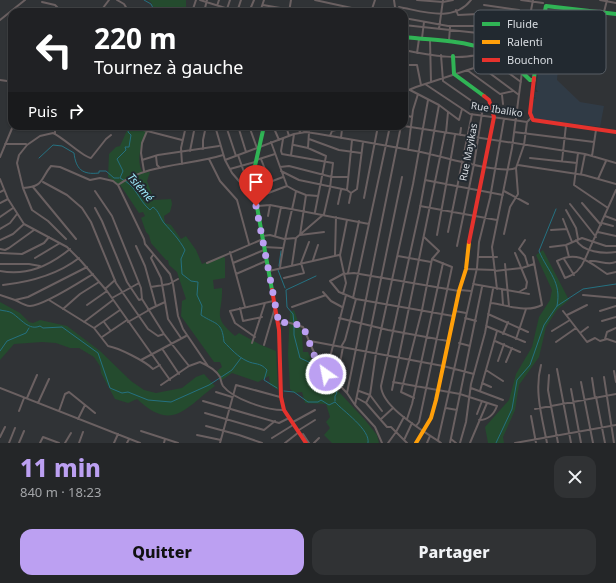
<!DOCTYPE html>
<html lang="fr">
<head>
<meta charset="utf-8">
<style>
  body { margin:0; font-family:"Noto Sans",sans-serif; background:#303234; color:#f1f3f6; height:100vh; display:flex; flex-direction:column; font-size:15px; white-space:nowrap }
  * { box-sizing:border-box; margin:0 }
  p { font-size:13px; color:#a3a5a8 }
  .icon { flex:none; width:22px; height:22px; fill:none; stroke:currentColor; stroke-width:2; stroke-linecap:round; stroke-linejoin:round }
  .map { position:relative; height:443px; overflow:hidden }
  .drawer { display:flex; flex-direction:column; background:#242628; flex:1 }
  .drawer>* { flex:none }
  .guide { position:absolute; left:8px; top:8px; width:400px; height:122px; border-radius:12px; box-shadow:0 1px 3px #0004,0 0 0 1px #414345; background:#202124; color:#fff; overflow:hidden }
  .pin { position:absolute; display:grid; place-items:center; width:34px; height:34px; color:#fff; margin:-41px -17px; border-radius:50% 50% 50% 0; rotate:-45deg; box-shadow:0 0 4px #0007 }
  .pin .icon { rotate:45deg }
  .me { position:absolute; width:44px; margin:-22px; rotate:327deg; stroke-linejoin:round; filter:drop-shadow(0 0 3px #0008) }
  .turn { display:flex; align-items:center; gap:14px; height:84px; padding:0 20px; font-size:18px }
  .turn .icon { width:52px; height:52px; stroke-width:2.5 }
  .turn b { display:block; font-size:28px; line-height:34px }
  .then { display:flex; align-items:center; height:38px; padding:0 20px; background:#0003; gap:8px; font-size:15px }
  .round { display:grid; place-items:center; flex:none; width:42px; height:42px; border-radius:12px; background:#303234 }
  .head { display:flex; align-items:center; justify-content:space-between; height:68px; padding:0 20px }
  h1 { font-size:24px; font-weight:800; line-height:30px; color:#bca0f2 }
  .button { display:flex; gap:8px; margin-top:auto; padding:8px 20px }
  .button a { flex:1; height:46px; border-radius:12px; background:#bca0f2; color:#111; font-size:16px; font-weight:800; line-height:46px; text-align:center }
  .button a+a { background:#303234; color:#f1f3f6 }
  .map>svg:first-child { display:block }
  .built { fill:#303b46 }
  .green { fill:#244b2e }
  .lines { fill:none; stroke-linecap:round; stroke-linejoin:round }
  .stream { stroke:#257181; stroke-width:1 }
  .street { stroke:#6a6061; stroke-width:2 }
  .fast { stroke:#30b455; stroke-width:4 }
  .slow { stroke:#ff9f0a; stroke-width:4 }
  .jam { stroke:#e5322d; stroke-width:4 }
  .route { stroke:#bca0f2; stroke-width:7; stroke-dasharray:0 12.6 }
  .labels { text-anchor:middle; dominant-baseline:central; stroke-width:4; stroke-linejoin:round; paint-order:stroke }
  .street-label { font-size:10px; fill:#d7dbe0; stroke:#222930 }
  .water-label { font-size:11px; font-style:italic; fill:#9fecfd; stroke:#222930 }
  .key { fill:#222930; stroke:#585e65; stroke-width:1 }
  .key-label { font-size:11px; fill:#d7dbe0 }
</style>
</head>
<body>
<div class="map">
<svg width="616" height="443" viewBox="0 0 616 443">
  <rect width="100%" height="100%" fill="#303336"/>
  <path class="built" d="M546,9l23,4 -2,9 -23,-4z
    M538,55l21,3 -2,22 23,22 24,4 -4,21 -66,-8 -3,-4 3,-16 2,-1 -2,-1 1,-5h3l-2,-3 3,-21z"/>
  <path class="green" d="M148,0h38v12h-44l1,-3 10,-2 -2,-5z
    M129,126h16l2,8c-7,10 -11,29 -4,39l7,-1 -3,9 7,19 17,-1 1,5 -2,8 -6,4 1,7 6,2 10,14 5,-3 10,14 6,14 20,-8 3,2v20l-12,2 1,9 8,-1c1,26 -11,28 13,48l4,-3 22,12 15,6 2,39 -8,-5 -1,-9 -11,6 -26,-9 -10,7 -5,-9 5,-4 -2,-5h-6l-33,-46 1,-15 4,-2 -9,-27 -8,-7 -1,-5h-2l-15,-17 -2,-8 -3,-3 -5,-14 4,-2 -2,-4 -4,1 -18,-27 -13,-9 1,-23 7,-7 4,-1z
    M543,250l26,50 -12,10 -11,17 -7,30 -20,28 -4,25 -12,27 1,6h-16l-3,-16 24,-27 7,-26 16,-27 7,-30 11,-17 2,-10 -16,-35z
    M0,302l20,11 9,9 4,1 7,-3 27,6 33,25 31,30 13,9 12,3 26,-5 14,-11 8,-3 11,12c-29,21 -42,47 -78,13l-9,4 -13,-4 -14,-26 -1,-7 -6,-9 -15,-9h-9l-14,-5 -14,-1 -28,2 -14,16z
    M294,310l8,23 1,19h5l9,21 10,6 38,41 12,15 2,8h-47l-8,-8 6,-7 -4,-6 4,-5 -4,-13 -21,-1 -3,-11 -8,1 -4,-4 -2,-35 2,-42z"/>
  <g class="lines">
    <path class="stream" d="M144,0l7,4 2,4 -3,4
      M129,128l-1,4 3,3 -2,12h-4l1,3 -9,9 6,12 -3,7c17,8 18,22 30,32l3,-3c6,4 7,11 11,16 8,9 15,16 21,27l-4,9 1,15 9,7 7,1 -1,13 5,11 -1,9c15,10 21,6 23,27 7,7 14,15 23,19 8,4 13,1 20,9l-3,10 13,8
      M39,158l14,-13 9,1 12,7c2,16 8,22 25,20v-2h7l8,7h5
      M556,209l-17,42c9,21 23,31 18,55
      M279,266l2,-15
      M278,270l7,18
      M0,310c4,1 9,1 12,3 9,6 17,18 28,13l3,2 19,-1 36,26 12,35 12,5 6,-1 20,8 23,2 38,-17 23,-15 9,-12
      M294,323l-1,-9 -6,-7 -1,-17 30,-14
      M294,326v9l6,23 13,6 4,10 12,6 2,6 6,7 -2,3v5
      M0,351l7,-10 19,-8 3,-5
      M284,391l10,1 14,10h10l3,-2 8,5 6,-3c8,9 36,28 33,41
      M496,443l16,-34 5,-29 13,-15 14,-40 13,-19 26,-17 33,-5"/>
    <path class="street" d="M117,0l7,4 5,8
      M200,0l38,12
      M315,0l55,12
      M394,0l1,7 3,2
      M417,0l26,2 10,-2
      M521,0l22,3
      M600,0l16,3
      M42,2l13,3 7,7
      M263,5l40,7
      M484,5l35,5 -2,21
      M456,10l2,5 20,-1 41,6
      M100,12l9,-12
      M121,12l6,-2
      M192,12l4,-12
      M204,12l3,-12
      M215,12l4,-12
      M226,12l4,-12
      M237,12l4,-12
      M249,12l5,-12
      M260,12l4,-12
      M289,12l2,-12
      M371,12l4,-12
      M398,12l1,-5c23,4 55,16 72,-7
      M604,12l3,-12
      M404,18l44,8h30l49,6
      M0,20l25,-20
      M404,25l74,8
      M439,29l4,-29
      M478,36l20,2 26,19
      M422,38l2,-16
      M430,40l1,42
      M449,41l1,-14
      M477,45l1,-19
      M513,49l2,-19
      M404,50c18,4 69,14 82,-1
      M417,53l2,-14
      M441,55l2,26 33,23 6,9 -8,51 -17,82
      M492,61l29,21
      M480,66l39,29
      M474,68l1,-22
      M467,70l33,24 13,-3
      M0,80l7,1 5,3
      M408,80l-4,-15h13l4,20
      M425,84l45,30 57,8
      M410,90l29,15 20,15 3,-11
      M404,92l12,-5 64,-21 20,-10
      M502,95l1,9
      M439,105l-20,108 -38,173c1,22 43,45 60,57
      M404,115l8,2
      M55,126v8
      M128,126l54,14
      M215,126l10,34 7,13 19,22h3
      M226,126l10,30
      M238,126l8,26
      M249,126l8,22
      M273,126l6,14
      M286,126l3,10
      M297,126l3,6
      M404,126l181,28 31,9
      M304,132l12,-6
      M514,132l80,10
      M446,133l2,-21
      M460,135l1,-7
      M330,136l2,-5 8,-2h16l1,-3
      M341,138l1,-9
      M309,139l30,11 22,3
      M5,144h21
      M294,145l14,3 18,8 -11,56
      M308,148l1,-16
      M203,149v-9l3,-14
      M408,150l5,-40 5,-16
      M190,151l5,-25
      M578,153l-4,32 34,23
      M238,155l7,20
      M291,155l3,-21
      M156,156l1,9 3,3
      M592,156l4,-26
      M0,157l13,-31
      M530,158l47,5
      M209,159l11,22 17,19 12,44
      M261,159l9,23
      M142,160l16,-5 61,-9
      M225,160l69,-26 12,-2c38,6 77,13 115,20 20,4 79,23 95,16
      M256,160l19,-6
      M562,161l4,-36
      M182,164l-1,-16 5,-22
      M518,165l66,10 32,9
      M280,167l9,-1 43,11h15
      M230,169l25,-7
      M144,171l-3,-18 1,-10 5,-12
      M281,171l18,9 48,10 4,3 6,-4 6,-47
      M581,174l4,-20
      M0,179l8,20 16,25 43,23 14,14 26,30 63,89
      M598,179l8,-18
      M425,180l78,15
      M43,182l24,13 15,13 9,14 25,61 32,46 10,7 6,-2
      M118,185c30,-22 70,-19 105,-30
      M33,187l43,52
      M23,188c21,-1 17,-9 28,-22l9,1 30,13 10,-2 13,3 5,4 26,54 1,5 25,30 3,10 5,32 5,13 25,37
      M254,188l29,-11
      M347,190l5,-50
      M616,190l-31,69c-4,10 -10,16 -20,19l-8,-17c21,-11 32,1 50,13l9,-2
      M95,191l17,25 29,72 1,11
      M296,191l10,4 12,1
      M504,191l24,13
      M0,192l4,-2
      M306,195l-6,40 24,-3
      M255,198l32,-12 -16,-44
      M364,198l14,-72
      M0,203l8,-4
      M349,203l2,-10
      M582,203l19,22
      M338,204l3,-14
      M570,204l26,33
      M258,206l12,-1 99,19
      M420,206l77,14
      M95,208l7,13 25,61 12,18 3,-1 22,35 25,32
      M566,210l10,18 2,11
      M268,216l2,-11
      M605,216l11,4
      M0,217l13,-9
      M563,219l9,23
      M602,223l11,3
      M0,229l10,-6 7,-9
      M551,230l16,-1
      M448,232l24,-118
      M598,232l18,4
      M504,234l6,-27 8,-13 -2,-26 8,-23 3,-23 4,-4
      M437,235l18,-100
      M263,236l7,-1 14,4 12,-1 28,-24 6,-26 3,-25 -51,-9 -1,-3 2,-12
      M275,236l6,-29
      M66,239l-18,-18 -16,-11 -9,-22 -6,-25 2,-8 8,-10 13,-9 13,-3c11,5 31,25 38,25l15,-19 5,-4
      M0,240l13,-6 11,-10
      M525,240l-6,9 6,7 3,10
      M576,240c7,12 27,14 40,12
      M566,245l3,12
      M136,246l9,20 11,40
      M264,247l18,1
      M550,247l16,-2 16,-7 24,8h10
      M0,249l5,1 4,-2 25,-18
      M230,252l15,55
      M0,253l22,1 22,-11 5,-6
      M515,253l12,29 -1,6 -7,4
      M153,255l-2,3 10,20 7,41 13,19
      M335,255l1,-38
      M398,256l33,6
      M478,257h19
      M35,258l25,-15
      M564,259l10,16
      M313,260l5,-15
      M590,261c9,-1 18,5 26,1
      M207,263l56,-24
      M233,263l31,-13
      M0,264h29l11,2
      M505,264l4,42
      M292,265l4,-27
      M280,268c3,-26 11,-51 16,-77l-9,-5
      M466,269l29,1
      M0,271c27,5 49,-5 70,-22
      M269,271l70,-16
      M495,271l27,-3 12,-4
      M348,273l11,-52
      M236,274l30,-13
      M284,278l20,-5 -3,-10 8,-21
      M473,284l56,10
      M3,285c27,-3 54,-10 76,-27
      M151,287l18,-3 9,-5
      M105,289l10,-9
      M497,289l-5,-42 20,-99 16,-122 5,-26
      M460,290l11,1
      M502,290l1,15
      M323,292l8,9 11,6
      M343,294l3,-11 -6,-28 7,-35
      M0,295l15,5 13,-3 59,-30
      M583,295l33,3
      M112,298l27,-15
      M353,298l37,-172
      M15,300c4,2 10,6 15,6 13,0 50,-24 63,-32
      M49,300l45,28 14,18c11,2 37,15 45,23l7,-4
      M491,303c16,2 36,10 51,2l-9,-48
      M87,305l20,-14
      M292,307l34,-12
      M240,308l3,13 19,-4
      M63,309l17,-15 19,-12
      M148,310l17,-8
      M455,311l11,2
      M563,311l24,31 8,-4 5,3 7,-2 9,3
      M600,311l16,-5
      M488,314l40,18
      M567,315l20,-10
      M453,316l-97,-17 -17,-7 -9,-11 13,-7 11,-1 105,18
      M339,318l49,12 60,11
      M465,318l11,3
      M602,321l14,-4
      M84,322l29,-22
      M104,322l6,8
      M128,322l21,-12
      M279,324l8,-2 16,5 16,37 28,29 8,12 20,22 7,16
      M486,326l39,16
      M94,328l26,-18
      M552,331l18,-11
      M580,333l8,-6
      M503,334l5,-12
      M102,337l25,-17
      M255,337l-20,-14 -5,-12 43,-10
      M516,339l10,-30
      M605,339l2,-7 9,-4
      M310,341l133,25 31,8
      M495,341l25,11
      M556,342l20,-14
      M252,343l13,-40
      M459,343l11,3
      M264,345l10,-34
      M341,347l4,-7 11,-41
      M163,350l16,24
      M141,360l45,-24
      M498,361l6,-17
      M506,362l6,-14
      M541,365c-7,26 1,52 6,78
      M557,369l14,74
      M486,370l17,11
      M614,371l2,11
      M326,373l20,-78
      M549,375l-1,15 10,53
      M604,377l10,66
      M592,378l3,20
      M332,379l7,-11 4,-21
      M393,382l67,12 37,12c-3,8 -8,14 -18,14
      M581,382l12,61
      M482,383l9,4
      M161,385l28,-19 11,-4c7,3 16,8 20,15 1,3 1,6 3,9 10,13 43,24 60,24
      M0,388l140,55
      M471,388l32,12
      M571,389l10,54
      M392,390l53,-257
      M359,391l11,4 12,16
      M480,391l17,-60
      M216,392l16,5
      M347,393l54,-267
      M596,397l9,46
      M27,398l10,-23
      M357,398l9,5 21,24h4l16,16
      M414,398l-13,-6 21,-82 10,-51 7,-8 -15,-14
      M203,401l76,22 10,-5
      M38,403l11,-24
      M366,403l4,-8 6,-42 37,-169 15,-84
      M355,405l47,-228
      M446,408l11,2
      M535,409l81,-15
      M19,411l5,-13
      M59,411l6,-17 4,-2 26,21
      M205,413l59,17 11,-9
      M477,414l5,-13
      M531,416l5,27
      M78,419l7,-14
      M381,419l12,-11
      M407,419l5,-15 31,-141
      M293,422l22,-12
      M206,426l33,9 23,8
      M416,426l3,-4 33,-155 -20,-8
      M299,430l16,-10
      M141,431l37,12
      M303,434l6,9
      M197,435l24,5
      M0,437l5,-10
      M272,438l21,-13
      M451,439l5,4
      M404,440l8,-17
      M438,440l39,-172 2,-26 11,-44 14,-79
      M9,443l6,-15
      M19,443l5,-12
      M40,443l3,-6 16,6
      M65,443l6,-10
      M79,443l4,-11
      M114,443l4,-9
      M127,443l2,-4
      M164,443l1,-4
      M220,443l16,-58 44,12
      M285,443l14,-11
      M314,443l5,-5
      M388,443l8,-11 8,-15
      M427,443l3,-7
      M450,443l32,-156
      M460,443l6,-21 5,-38 14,-51 8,-44
      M470,443l17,-40
      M515,443l101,-18"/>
    <path class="fast" d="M404,37c53,6 86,1 126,43h4
      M453,56l1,18 30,22
      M534,78l4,-33 8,-39 70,8
      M264,126l-12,53 20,111"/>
    <path class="slow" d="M416,443l15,-25 5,-18 23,-109 7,-22 3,-27"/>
    <path class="jam" d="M534,78l-4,35 3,7 83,12
      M469,242l25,-125 -5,-17 -5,-4
      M272,290l7,40 2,67 3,13 22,33"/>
  </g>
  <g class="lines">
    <path class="route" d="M256,206l23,118 8,-2 16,4 13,34 10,14"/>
  </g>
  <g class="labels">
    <g class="street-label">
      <text transform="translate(497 109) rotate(9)">Rue Ibaliko</text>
      <text transform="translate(468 152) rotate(-79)">Rue Mayikas</text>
    </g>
    <g class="water-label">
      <text transform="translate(141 187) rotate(49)">Tsiémé</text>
    </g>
  </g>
  <rect x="474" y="10" width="132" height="64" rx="6" class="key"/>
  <rect x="482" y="22" width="18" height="4" fill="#30b455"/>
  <rect x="482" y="40" width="18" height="4" fill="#ff9f0a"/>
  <rect x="482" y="58" width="18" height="4" fill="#e5322d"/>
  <g class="key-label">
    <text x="507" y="28">Fluide</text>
    <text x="507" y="46">Ralenti</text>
    <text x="507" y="64">Bouchon</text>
  </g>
</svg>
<div class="pin" style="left:256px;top:206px;background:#d93025"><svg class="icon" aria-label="arrive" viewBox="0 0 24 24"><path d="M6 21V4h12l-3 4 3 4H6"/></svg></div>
<svg class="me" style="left:326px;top:374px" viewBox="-20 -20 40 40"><circle r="17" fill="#bca0f2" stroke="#fff" stroke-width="3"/><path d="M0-11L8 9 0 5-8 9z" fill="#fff"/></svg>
<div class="guide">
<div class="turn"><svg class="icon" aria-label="left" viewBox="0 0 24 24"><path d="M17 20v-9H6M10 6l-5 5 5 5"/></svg><div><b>220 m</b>Tournez à gauche</div></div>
<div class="then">Puis<svg class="icon" aria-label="right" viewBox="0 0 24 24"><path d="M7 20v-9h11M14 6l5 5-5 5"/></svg></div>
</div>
</div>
<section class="drawer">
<div class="head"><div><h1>11 min</h1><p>840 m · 18:23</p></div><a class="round"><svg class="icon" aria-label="close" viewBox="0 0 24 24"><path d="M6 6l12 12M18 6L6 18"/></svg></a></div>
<div class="button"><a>Quitter</a><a>Partager</a></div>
</section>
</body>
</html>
